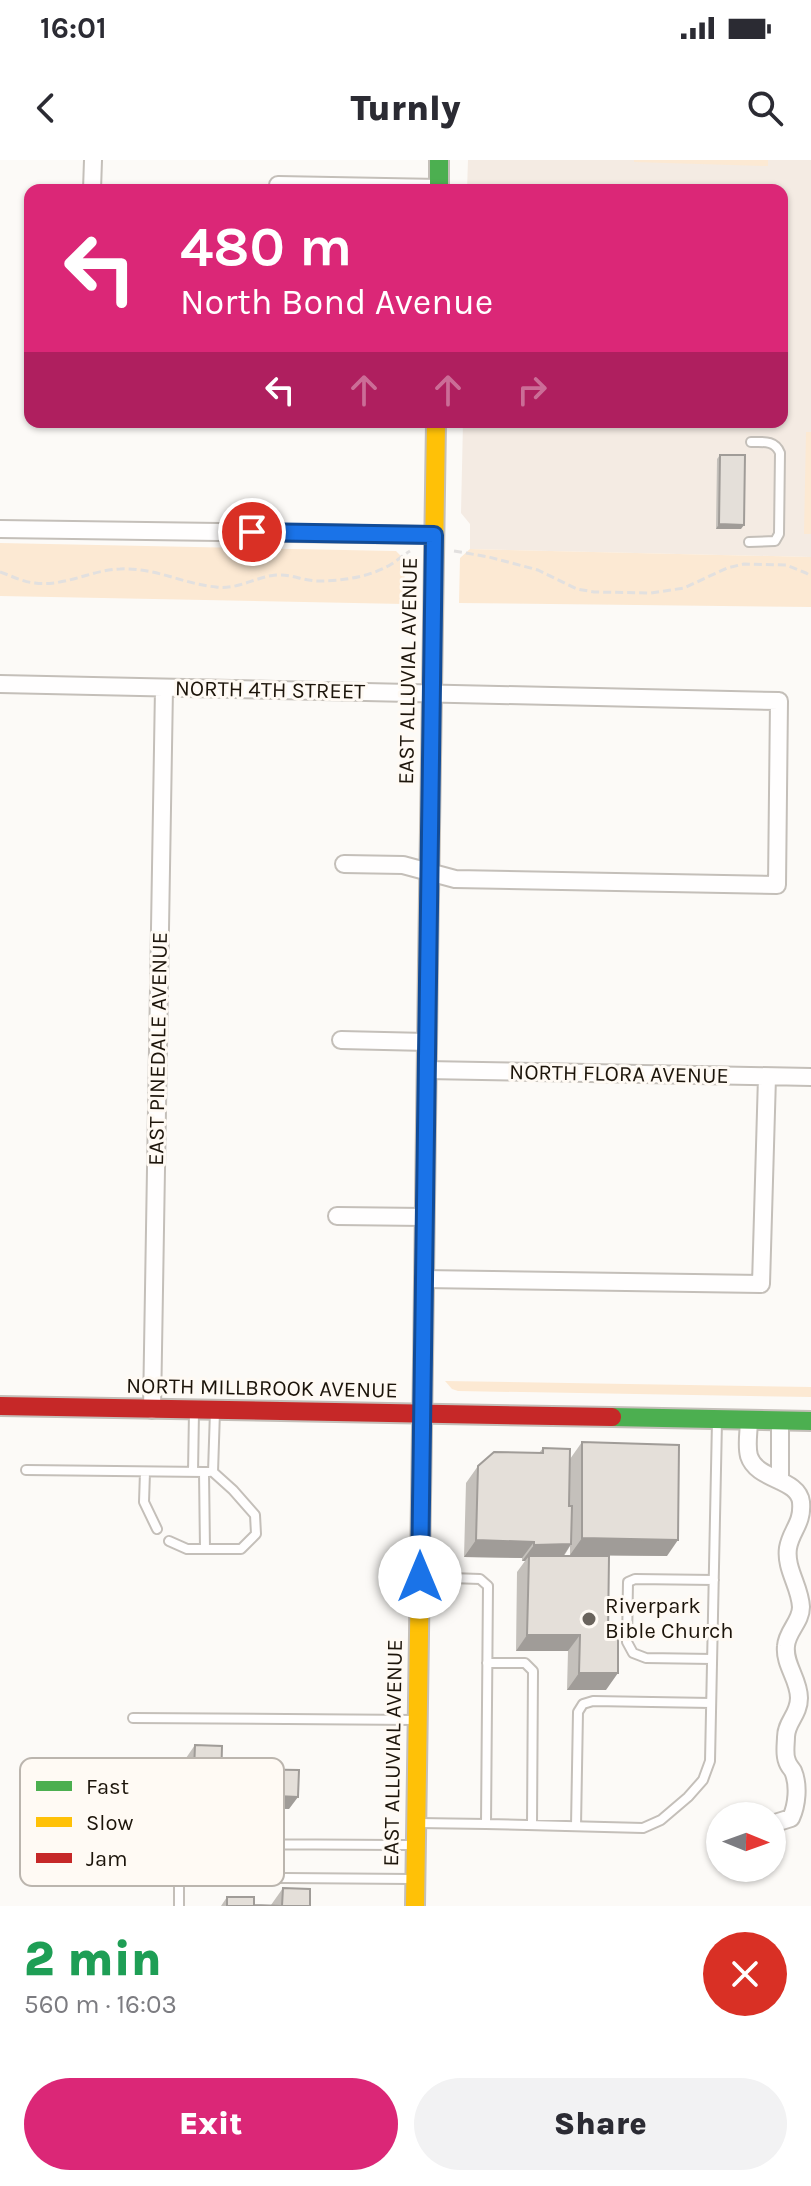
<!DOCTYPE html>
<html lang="en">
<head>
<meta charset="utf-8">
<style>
  body { margin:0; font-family:Karla,sans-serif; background:#f2f2f3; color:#2b2b33; height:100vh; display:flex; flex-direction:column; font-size:30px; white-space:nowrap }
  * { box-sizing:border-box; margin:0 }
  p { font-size:26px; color:#7c7c81 }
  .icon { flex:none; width:44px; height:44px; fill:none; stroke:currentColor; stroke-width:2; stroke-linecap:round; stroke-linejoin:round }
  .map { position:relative; height:1746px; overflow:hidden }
  .drawer { display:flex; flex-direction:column; background:#fff; flex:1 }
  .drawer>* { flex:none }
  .top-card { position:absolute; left:24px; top:24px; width:764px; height:244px; border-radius:16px; box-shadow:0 2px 6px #0004; background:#db2777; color:#fff; overflow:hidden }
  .needle { width:52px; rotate:91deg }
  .tools { position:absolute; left:706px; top:1642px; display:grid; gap:16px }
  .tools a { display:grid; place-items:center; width:80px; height:80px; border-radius:50%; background:#fff; box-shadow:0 2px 6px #0004; font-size:40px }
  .pin { position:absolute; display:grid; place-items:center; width:68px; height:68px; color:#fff; margin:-34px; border:4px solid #fff; border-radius:50%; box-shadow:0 2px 8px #0007 }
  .me { position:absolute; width:88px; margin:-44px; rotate:0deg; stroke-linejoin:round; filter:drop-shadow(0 0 6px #0008) }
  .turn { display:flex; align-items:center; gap:28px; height:168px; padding:0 24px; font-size:36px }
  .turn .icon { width:104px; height:104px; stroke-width:2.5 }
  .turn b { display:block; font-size:56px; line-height:68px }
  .lanes { display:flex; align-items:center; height:76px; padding:0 24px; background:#0003; justify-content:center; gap:40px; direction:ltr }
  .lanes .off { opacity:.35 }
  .round { display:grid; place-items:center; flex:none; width:84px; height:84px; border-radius:42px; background:#f2f2f3 }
  .head { display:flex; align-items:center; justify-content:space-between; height:136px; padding:0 24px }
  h1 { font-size:48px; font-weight:800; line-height:60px; color:#1e9e55 }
  .action { display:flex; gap:16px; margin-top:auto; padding:16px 24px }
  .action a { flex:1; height:92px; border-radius:48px; background:#db2777; color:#fff; font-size:32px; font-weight:800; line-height:92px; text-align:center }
  .action a+a { background:#f2f2f3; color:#2b2b33 }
  .status { display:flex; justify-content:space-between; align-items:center; height:56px; padding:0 40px; background:#fff; direction:ltr }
  .status svg { height:22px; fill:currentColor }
  header { display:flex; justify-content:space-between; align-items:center; height:104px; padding:0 24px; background:#fff; font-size:36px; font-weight:800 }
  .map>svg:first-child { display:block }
  .built { fill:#f4ebe3 }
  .green { fill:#fce9d3 }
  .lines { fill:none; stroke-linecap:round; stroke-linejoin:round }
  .lane-casing { stroke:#c4bfb9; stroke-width:12 }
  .street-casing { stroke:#c4bfb9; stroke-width:20 }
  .fast-casing { stroke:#c4bfb9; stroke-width:22 }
  .slow-casing { stroke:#c4bfb9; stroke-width:22 }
  .jam-casing { stroke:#c4bfb9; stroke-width:22 }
  .path { stroke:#e2e0df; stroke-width:3; stroke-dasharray:8 4; stroke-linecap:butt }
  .lane { stroke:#fffefe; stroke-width:8 }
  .street { stroke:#fffefe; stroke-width:16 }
  .fast { stroke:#4caf50; stroke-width:18 }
  .slow { stroke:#ffc107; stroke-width:18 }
  .jam { stroke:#c62828; stroke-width:18 }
  .wall { fill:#c4c0bb }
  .shaded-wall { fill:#a09c98 }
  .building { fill:#e4dfd9; stroke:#a09c98; stroke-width:2 }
  .route-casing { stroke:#114b97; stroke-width:20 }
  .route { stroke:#1a73e8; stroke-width:14 }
  .poi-dot { fill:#6a645d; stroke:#fffaf4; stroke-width:3 }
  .labels { text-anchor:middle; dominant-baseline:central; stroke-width:6; stroke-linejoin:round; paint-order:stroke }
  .street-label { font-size:22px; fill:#1c140a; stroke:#fffaf4 }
  .poi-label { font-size:22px; fill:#1c140a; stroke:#fffaf4; text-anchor:start }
  .key { fill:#fffaf4; stroke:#bbb5ae; stroke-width:2 }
  .key-label { font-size:22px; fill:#1c140a }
</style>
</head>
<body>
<div class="status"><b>16:01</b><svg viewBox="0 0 49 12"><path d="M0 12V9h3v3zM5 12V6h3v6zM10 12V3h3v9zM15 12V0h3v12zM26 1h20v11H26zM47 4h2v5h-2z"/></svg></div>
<header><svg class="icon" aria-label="back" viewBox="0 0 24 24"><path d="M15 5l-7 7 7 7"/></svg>Turnly<svg class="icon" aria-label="search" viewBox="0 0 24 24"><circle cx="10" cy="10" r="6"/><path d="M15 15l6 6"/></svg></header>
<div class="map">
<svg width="811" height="1746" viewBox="0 0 811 1746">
  <rect width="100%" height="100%" fill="#fcfaf7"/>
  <path class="built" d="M468,0h343v397l-341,-8v-25l-9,-11 2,-91h319v-232h-315z"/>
  <path class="green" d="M634,0h134v6l-134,-4z
    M806,272h5v102h-7z
    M0,383l396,8 9,9 -1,44 -404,-8z
    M470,389l341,8v50l-352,-4 1,-45z
    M445,1221l366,6v10l-353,-6 -6,-2z"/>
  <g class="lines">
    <g class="lane-casing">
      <path id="lane" d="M749,382l26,-1 4,-7 1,-81c-5,-13 -17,-11 -29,-11
        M26,1310l178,2
        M145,1312l-1,30 13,27
        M193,1312l1,-60
        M169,1381l18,8h54l15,-15 -1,-19 -22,-25 -20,-18 2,-61
        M205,1389l-1,-77h5
        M712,1499l-66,-1 -13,-5 -6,-11 1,-60 7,-3 79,1
        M487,1503h38l8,8 -1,154
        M133,1558l284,2
        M419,1663l67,1 2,-238 -8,-7 -59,-2
        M486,1664l157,4 18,-8 27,-23 15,-17 7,-19 7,-340
        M576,1666l2,-114 5,-8 10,-3 118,2
        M159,1683l2,-79h-46l-2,67 8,11c97,3 193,2 290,3
        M179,1746v-29l232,2"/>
    </g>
    <g class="street-casing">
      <path id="street" d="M278,25l161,3
        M92,30l1,-30
        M0,369l434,6
        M0,524l779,17 -2,184 -322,-6 -52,-14 -59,-1
        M341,880l86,2
        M426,910l385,7
        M337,1056l87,1
        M423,1119l338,5 6,-207
        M152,1250l12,-722
        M749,1260c0,11 -3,25 0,36 8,25 49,22 52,46 2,22 -10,28 -13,46 -3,21 12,38 13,59 0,15 -14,24 -15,39 -2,19 13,33 13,52 0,17 -13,24 -13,39 0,7 -2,17 1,24 1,4 4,7 6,10 6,14 4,34 -2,47l-19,6
        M780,1321v-61"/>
    </g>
    <g class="fast-casing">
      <path id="fast" d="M439,0v30
        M612,1257l199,4"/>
    </g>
    <g class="slow-casing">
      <path id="slow" d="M428,803l8,-541
        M415,1746l8,-544"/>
    </g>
    <g class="jam-casing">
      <path id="jam" d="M423,1202l5,-399
        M0,1246l612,11"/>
    </g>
    <path class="path" d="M454,391l35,6 49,13 39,19 17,3 57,1 33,-5 43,-20 17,-4 42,1 20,8 5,3
      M0,412c12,4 23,10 35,11 29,4 56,-13 85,-14 34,-2 63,15 96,18 22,3 39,-10 60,-12 15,-1 28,6 43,6 23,0 50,-4 71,-16 7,-4 13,-10 20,-14"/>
    <use href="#lane" class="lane"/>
    <use href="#street" class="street"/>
    <use href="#fast" class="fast"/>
    <use href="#slow" class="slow"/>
    <use href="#jam" class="jam"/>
  </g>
  <path class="wall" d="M720,295l21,74h-25l1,-70z
    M582,1282l85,114 -97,-1v-9l-6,10 42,134h-39l1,-39h-52l1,-79 8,-11h-3v-3l-58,-1 2,-74 12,-17 61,-13 4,-5 26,58h1v-47z
    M195,1585l16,90 -27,-1 2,-76z
    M231,1609l58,40 -67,-2v-26z
    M283,1728l27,18h-89l6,-9 27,8h17z"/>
  <path class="shaded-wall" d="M719,364l25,1 -3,4h-25z
    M582,1378l96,2 -11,16 -97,-1z
    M476,1380l58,2 -12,16 -58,-1z
    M571,1384l-11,17 -31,-5 -4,5h-3l12,-16z
    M527,1475h53l-12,16h-52z
    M579,1513h39l-12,17h-39z
    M230,1634l68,3 -9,12 -67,-2z
    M192,1662h28l-9,13 -27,-1z"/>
  <path class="building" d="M720,295h25l-1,70 -25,-1z
    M582,1282l97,3 -1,95 -96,-2z
    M543,1288l27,1 -1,57h3l-1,38 -37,1v-3l-58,-2 2,-74 16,-14 49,1z
    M529,1396h80l-1,78h10v39h-39l1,-38h-53z
    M195,1585l27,1 -2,76h-28z
    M231,1609l68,1 -1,27 -68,-3z
    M283,1728l27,1v17h-83v-9h27v8l28,1z"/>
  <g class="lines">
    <g class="route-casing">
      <path id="route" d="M252,372l182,3 -14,1042"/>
    </g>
    <use href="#route" class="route"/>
  </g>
  <circle class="poi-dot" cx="589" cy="1459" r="8"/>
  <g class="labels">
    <g class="street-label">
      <text transform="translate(408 511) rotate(-89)">EAST ALLUVIAL AVENUE</text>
      <text transform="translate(270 530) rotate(1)">NORTH 4TH STREET</text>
      <text transform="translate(158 889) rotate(-89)">EAST PINEDALE AVENUE</text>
      <text transform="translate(619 914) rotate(1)">NORTH FLORA AVENUE</text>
      <text transform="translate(262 1228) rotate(1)">NORTH MILLBROOK AVENUE</text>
      <text transform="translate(393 1593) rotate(-89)">EAST ALLUVIAL AVENUE</text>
    </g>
    <g class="poi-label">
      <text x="605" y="1446">Riverpark<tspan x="605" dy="25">Bible Church</tspan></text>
    </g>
  </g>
  <rect x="20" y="1598" width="264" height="128" rx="12" class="key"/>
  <rect x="36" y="1621" width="36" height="10" fill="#4caf50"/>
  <rect x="36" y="1657" width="36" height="10" fill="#ffc107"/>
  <rect x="36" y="1693" width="36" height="10" fill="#c62828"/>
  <g class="key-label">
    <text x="86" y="1634">Fast</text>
    <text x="86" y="1670">Slow</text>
    <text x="86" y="1706">Jam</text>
  </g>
</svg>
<div class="tools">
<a><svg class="needle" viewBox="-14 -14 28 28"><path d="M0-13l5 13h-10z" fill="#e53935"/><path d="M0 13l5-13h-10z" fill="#7c7c81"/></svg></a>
</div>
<div class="pin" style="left:252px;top:372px;background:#d93025"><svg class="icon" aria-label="arrive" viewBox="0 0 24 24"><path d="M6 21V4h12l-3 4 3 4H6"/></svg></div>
<svg class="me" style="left:420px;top:1417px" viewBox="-20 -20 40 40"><circle r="19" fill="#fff"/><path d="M0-13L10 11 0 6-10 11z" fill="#1a73e8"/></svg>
<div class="top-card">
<div class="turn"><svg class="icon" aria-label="left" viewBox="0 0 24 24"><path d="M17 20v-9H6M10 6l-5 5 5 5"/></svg><div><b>480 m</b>North Bond Avenue</div></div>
<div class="lanes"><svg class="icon" aria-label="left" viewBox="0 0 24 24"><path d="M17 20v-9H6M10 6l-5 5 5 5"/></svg><svg class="icon off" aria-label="ahead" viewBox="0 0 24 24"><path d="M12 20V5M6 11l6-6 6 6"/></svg><svg class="icon off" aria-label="ahead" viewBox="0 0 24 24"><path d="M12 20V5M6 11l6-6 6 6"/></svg><svg class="icon off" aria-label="right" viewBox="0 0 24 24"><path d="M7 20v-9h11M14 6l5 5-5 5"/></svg></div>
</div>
</div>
<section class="drawer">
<div class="head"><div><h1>2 min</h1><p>560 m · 16:03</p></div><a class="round" style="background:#d93025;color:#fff"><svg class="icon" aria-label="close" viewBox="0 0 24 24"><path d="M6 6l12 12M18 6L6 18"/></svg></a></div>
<div class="action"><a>Exit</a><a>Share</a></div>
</section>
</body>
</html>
